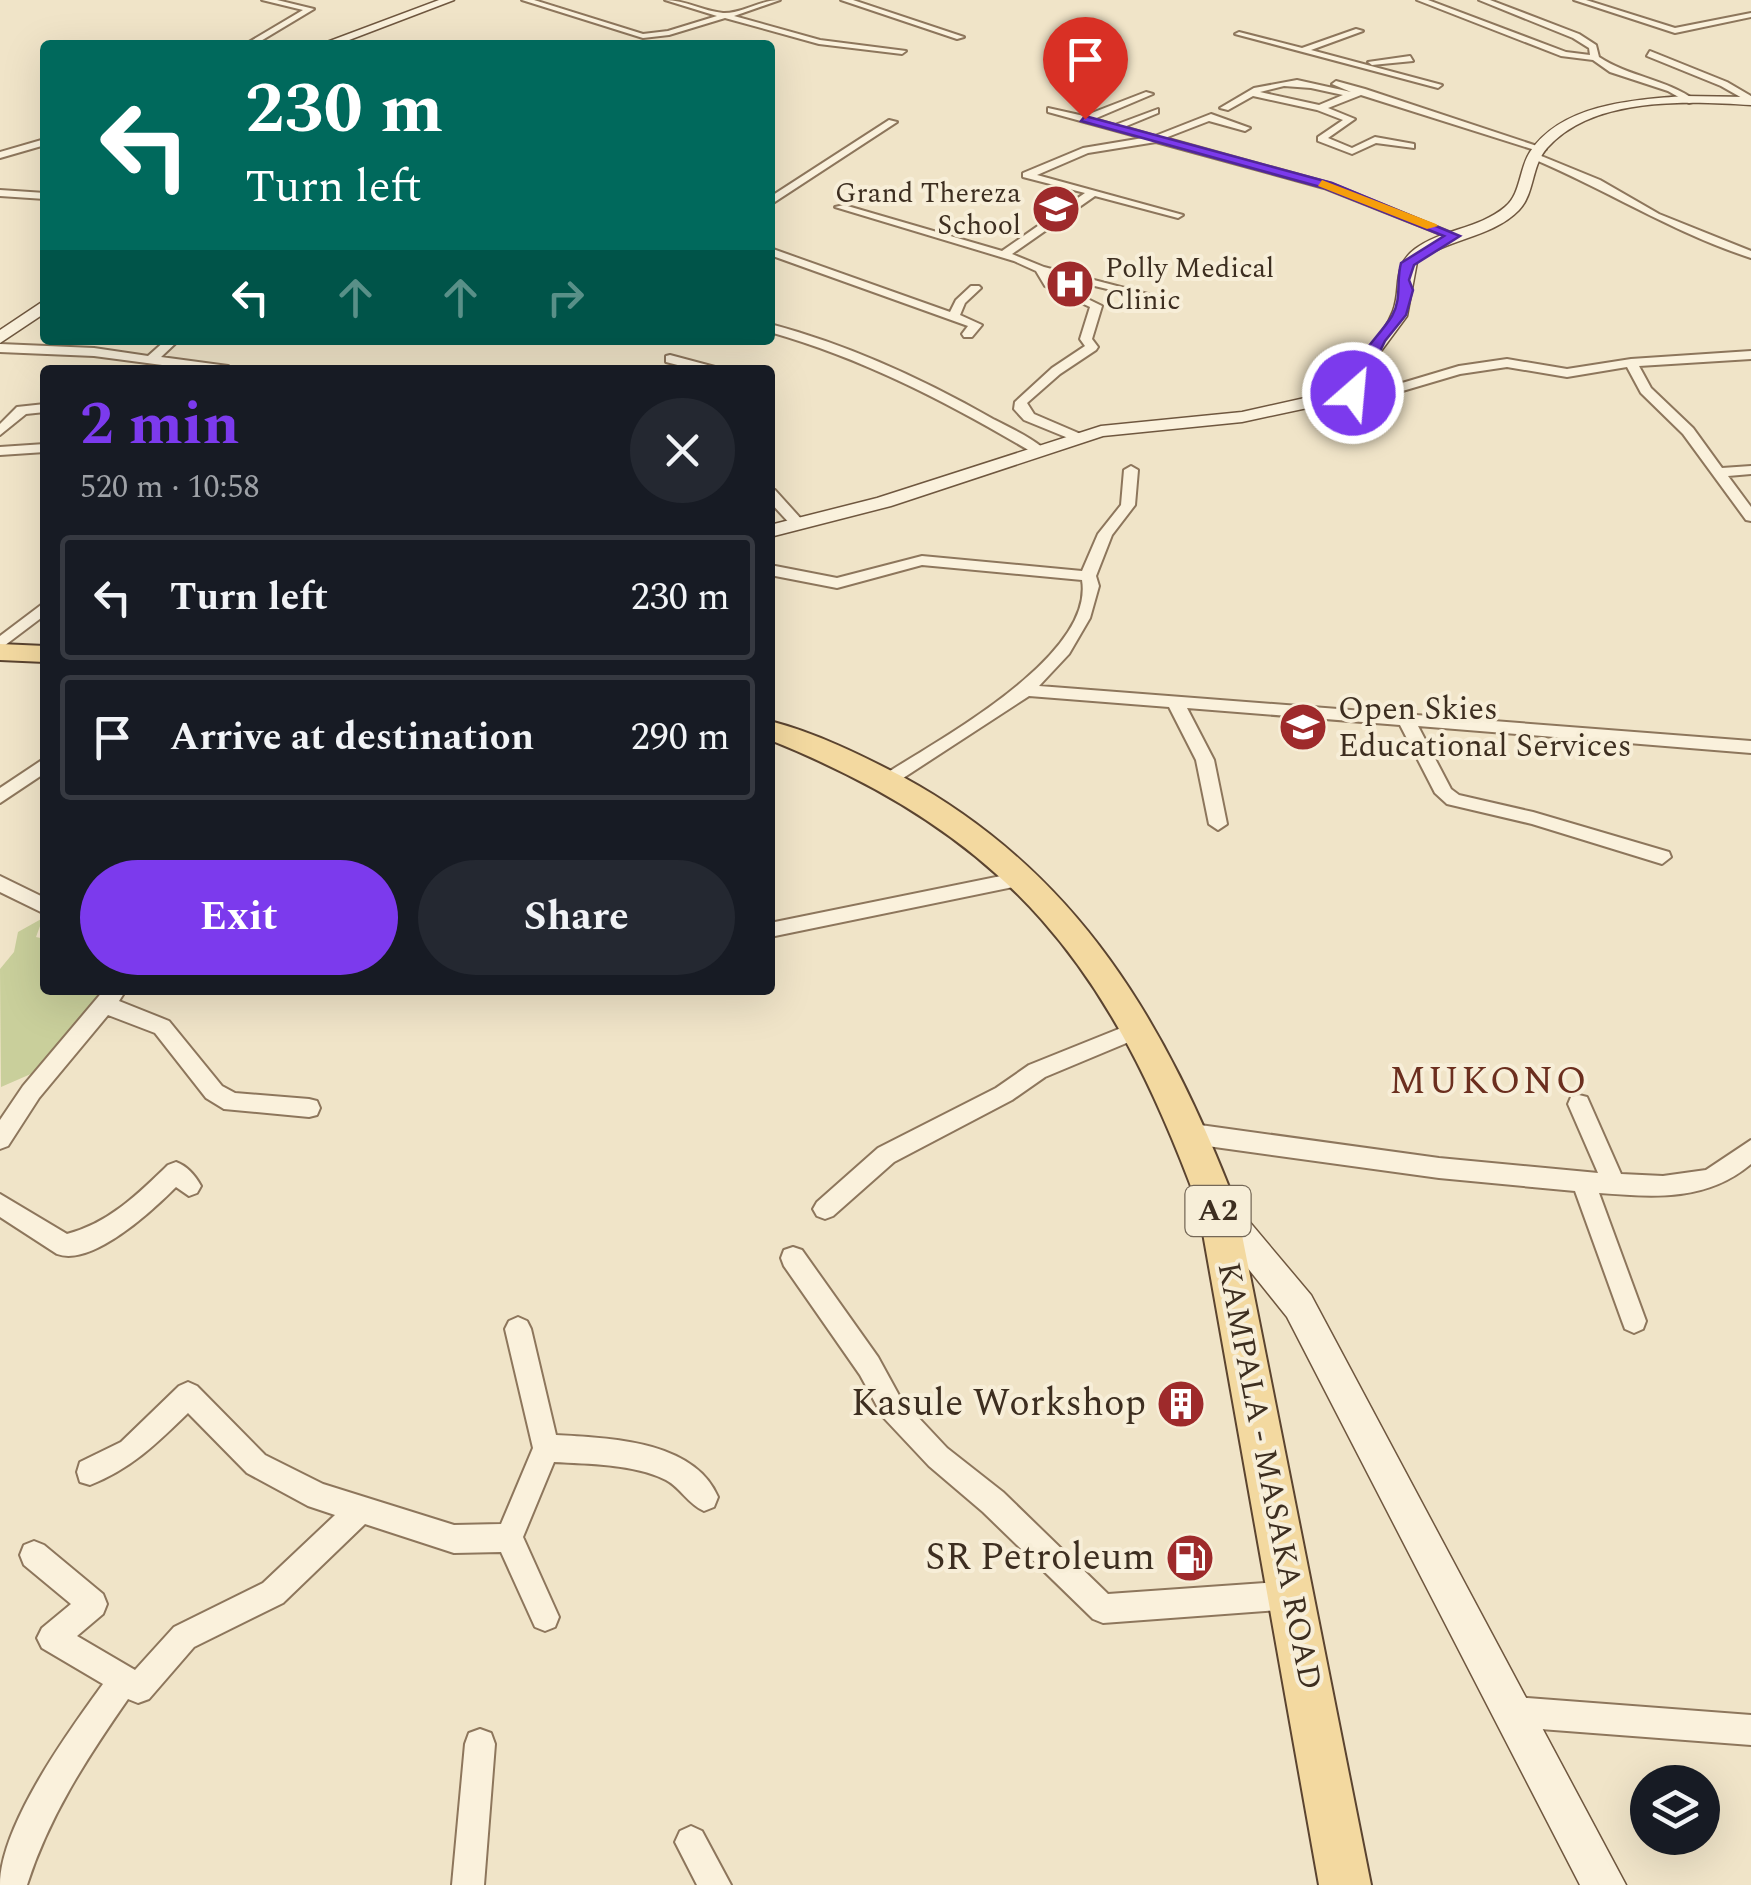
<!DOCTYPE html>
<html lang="en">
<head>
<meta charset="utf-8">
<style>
  body { margin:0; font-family:Spectral,serif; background:#242831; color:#f1f3f6; height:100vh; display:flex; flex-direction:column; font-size:38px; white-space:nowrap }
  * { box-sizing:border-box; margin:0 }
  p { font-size:32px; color:#9ea1a6 }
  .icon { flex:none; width:55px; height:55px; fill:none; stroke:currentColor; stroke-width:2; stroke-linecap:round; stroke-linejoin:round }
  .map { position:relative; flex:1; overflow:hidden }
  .panel { position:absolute; left:40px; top:365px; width:735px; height:630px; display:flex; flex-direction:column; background:#171b24; border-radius:10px; box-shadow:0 10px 40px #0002 }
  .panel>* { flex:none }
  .hud { position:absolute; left:40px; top:40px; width:735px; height:305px; border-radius:10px; box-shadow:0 10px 40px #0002; background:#00695c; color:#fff; overflow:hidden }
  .buttons { position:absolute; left:1630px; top:1765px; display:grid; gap:20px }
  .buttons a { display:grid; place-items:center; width:90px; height:90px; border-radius:50%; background:#171b24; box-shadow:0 10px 40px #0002; font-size:50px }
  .pin { position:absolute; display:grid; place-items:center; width:85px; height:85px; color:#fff; margin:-102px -42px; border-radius:50% 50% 50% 0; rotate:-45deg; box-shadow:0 0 10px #0007 }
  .pin .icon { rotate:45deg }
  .me { position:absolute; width:110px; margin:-55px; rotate:27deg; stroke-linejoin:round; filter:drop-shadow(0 0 8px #0008) }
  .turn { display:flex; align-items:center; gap:35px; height:210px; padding:0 40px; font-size:45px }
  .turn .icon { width:130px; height:130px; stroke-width:2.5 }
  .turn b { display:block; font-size:70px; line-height:85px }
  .lanes { display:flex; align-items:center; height:95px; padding:0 40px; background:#0003; justify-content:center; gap:50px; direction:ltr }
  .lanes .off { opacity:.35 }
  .round { display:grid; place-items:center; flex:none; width:105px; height:105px; border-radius:52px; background:#242831 }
  .headline { display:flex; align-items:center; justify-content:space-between; height:170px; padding:0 40px }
  h1 { font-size:60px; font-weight:700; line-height:75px; color:#7c3aed }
  .primary-button { display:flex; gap:20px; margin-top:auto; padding:20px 40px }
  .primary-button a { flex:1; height:115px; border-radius:60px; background:#7c3aed; color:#fff; font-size:40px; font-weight:700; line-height:115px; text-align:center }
  .primary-button a+a { background:#242831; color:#f1f3f6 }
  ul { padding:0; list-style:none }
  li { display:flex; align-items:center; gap:30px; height:125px; margin:0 20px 15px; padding:0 20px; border:5px solid #363941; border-radius:10px }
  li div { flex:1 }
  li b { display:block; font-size:38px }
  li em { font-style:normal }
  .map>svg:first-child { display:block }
  .green { fill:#c9cf9b }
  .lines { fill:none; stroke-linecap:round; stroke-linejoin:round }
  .street-casing { stroke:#8d765c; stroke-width:4 }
  .secondary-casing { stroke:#6f573f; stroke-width:3 }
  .primary-casing { stroke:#5b4430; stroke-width:4 }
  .street { fill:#faf1dc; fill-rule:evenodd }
  .secondary { fill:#faf1dc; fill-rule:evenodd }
  .primary { fill:#f3d9a0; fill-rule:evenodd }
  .route { fill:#7c3aed; stroke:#51269a; stroke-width:2.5 }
  .slow { fill:#f59e0b }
  .labels { text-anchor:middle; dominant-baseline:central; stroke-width:8; stroke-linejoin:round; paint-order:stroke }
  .far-poi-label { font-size:28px; fill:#3d2e20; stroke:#f7eed8; text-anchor:end }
  .shield { fill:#f7eed8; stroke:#756857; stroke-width:2.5 }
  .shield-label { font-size:30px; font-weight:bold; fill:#3d2e20 }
  .poi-label { font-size:32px; fill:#3d2e20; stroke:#f7eed8; text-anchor:start }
  .street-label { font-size:32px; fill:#3d2e20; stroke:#f7eed8 }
  .quarter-label { font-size:38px; letter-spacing:2.5px; fill:#6b2e1e; stroke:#f7eed8 }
  .near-poi-label { font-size:38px; fill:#3d2e20; stroke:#f7eed8; text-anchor:end }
</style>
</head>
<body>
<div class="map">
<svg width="1751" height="1885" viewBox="0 0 1751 1885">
  <rect width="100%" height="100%" fill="#f0e4c8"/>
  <path class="green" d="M43,918l-7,19 9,2v51l61,2 -66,78 -39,17 -1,-118 14,-17 4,-20z"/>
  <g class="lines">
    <g class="street-casing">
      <path id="street" d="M262,0h15l37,9 -60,36h-10l59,-35z
        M522,0h12l109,34 25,-3 49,-15 -52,-16c20,0 38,11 58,13 18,1 37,-13 57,-13l-46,16 86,24 86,11 -4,3 -83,-10 -94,-26 -56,17 -26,3z
        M841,0h12l111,37 -7,2z
        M1417,0h11l138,52 24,3 -1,-7 -16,-10 -94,-38h11l89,34 17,11 3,12c30,20 68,22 97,44l-7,2 -21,-12 -58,-19 -17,-12 -32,-4z
        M1574,0h12l89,28 76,-15v4l-76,16z
        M1356,29l7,2 -52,19 131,35 -4,3 -203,-54 4,-2 63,16z
        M1650,51l77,31 24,14v7l-30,-17 -74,-30z
        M1410,56l3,5 -41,4 -4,-3z
        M1297,80l54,12 -19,-8 4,-3 29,8 181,60 -8,2 -177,-56 -33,13 27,11 -27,19 24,10 23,-11 39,7v4l-38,-5 -24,11 -34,-13v-4l25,-17 -26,-10 -64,-14 -25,14 -8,-2 34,-20zM1284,86l27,2 32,7 -24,10 -59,-13z
        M1146,92l7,2 -59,25 21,6 43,-16v4l-34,14 31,9 56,-22 39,14 -5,3 -36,-10 -44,17 167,46 127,52 -9,2 -126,-50 -168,-46 -68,11 -51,22 146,40 -5,3 -83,-22 -83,58 32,13 119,31 -6,3 -108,-26 4,7 49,24 -10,33 6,8 -2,3 -36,24 -33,29 7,11 49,21v6l-5,1 -54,-22 -10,-11 1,-7 37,-34 33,-22 -5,-7 10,-32 -45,-21 -9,-15 -22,-10 -179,-54 9,-2 158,46 83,-58 -62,-16v-4l60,-25 60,-10 -95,-26v-4l36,8z
        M889,120l8,2 -127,83v-8z
        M45,139v6l-45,13v-6z
        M1534,153l66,27 59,34 92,37v7c-77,-25 -146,-69 -220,-100z
        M0,190l45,3v6l-45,-3z
        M770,248l180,64 6,-12 15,-14h8l2,2 -16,15 -5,12 22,10 -10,12h-8l-2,-3 6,-8 -198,-71z
        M770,324c79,21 153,55 223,95 18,9 39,19 54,32l-12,3c-84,-50 -170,-95 -265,-122z
        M166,340h13l-18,17 67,9 6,4h-34l-106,-14 -94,-4v-8l94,4 54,8z
        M1751,351v8l-112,7 12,22 42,40 29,40 29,-2v8l-23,2 23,31v14l-5,-1 -63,-86 -42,-41 -14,-26 -60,10 -60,-10 -47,7 -88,26 -25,-7 6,-4 19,3 87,-26 48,-7 60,10 64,-10z
        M670,355l45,12 2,3h-20l-31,-8v-6z
        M45,404v8l-19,2 -26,21v-11l17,-17z
        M45,444v8l-45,3v-8z
        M1131,466l7,4 -3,35 -23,30 -16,41 3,10 -9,32 -21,36 -30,32 712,55v12l-333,-27 33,63 8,6 74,17 136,40 2,5 -9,7 -130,-40 -85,-20 -12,-11 -35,-68 -213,-17 27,52 13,64 -9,6 -9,-6 -13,-64 -27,-53 -140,-11 -135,88h-12l-3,-4 3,-4c54,-35 213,-119 200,-196l-160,-15 -85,23 -67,-13v-10l67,13 85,-22 160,15 16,-37 23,-29 3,-35z
        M770,489l5,1 28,31v6h-10l-23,-25z
        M45,602v13l-45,34v-13z
        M45,758v15l-45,30v-15z
        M1025,871l10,7 -3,5 -262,54v-14z
        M0,876l45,22v16l-45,-22z
        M104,990h22l-7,11 50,20 53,65 13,7 74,6 8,2 3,7 -3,7 -8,2 -85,-8 -18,-11 -51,-65 -47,-18 -69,83 -31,48 -8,3v-29l23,-34z
        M1141,1020l7,2 4,6 -4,6 -103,43 -33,23 -118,62 -61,54 -8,3 -8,-3 -4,-7 4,-7 61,-54 118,-60 33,-23z
        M1579,1095l8,2 34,77 42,2 43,-6 45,-30v24c-45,38 -97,33 -152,29l47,128 -3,8 -9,4 -9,-4 -3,-8 -47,-130 -136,-13 -246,-34 -8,-3 -3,-7 3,-7 8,-3 246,34 159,15 -30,-69 3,-7z
        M176,1162c11,4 19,13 25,24l-4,7 -8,3 -13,-9c-24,24 -84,80 -119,67l-57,-37v-23l67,40c42,-11 71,-40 101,-69z
        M793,1247l9,3 76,107 23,42 46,49 56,44 105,102 184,-13 10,4 4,10 -4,10 -10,4 -189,14 -10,-4 -110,-107 -54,-46 -46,-49 -23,-42 -76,-109 -3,-8 3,-8z
        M518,1317l9,4 4,8 25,106c52,3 138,5 162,62l-4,10 -10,4c-16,-7 -23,-23 -38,-31 -31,-16 -78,-16 -112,-18l-31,75 36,80 -4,10 -10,4 -10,-4 -34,-75 -47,1 -89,-29 -82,79 -89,44 -45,52 -11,4 -10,-4c-41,59 -79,117 -101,186h-27c0,-59 68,-153 103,-201l-61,-36 -5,-10 5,-10 29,-24 -47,-39 -4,-10 4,-10 10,-4 10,4 59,49 4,10 -4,10 -26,22 58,34 39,-43 89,-44 72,-68 -27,-9 -61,-33 -59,-60c-32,31 -56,55 -98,72l-10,-3 -3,-10 3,-10 41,-20 58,-56 9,-4 9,4 68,69 58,29 131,41 47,-1 32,-76 -28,-119 4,-8z
        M1513,1697l238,18v30l-238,-18 -11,-4 -4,-11 4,-11z
        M480,1729l11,4 4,11 -11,141h-32l13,-141 4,-11z
        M691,1826l11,5 29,54h-34l-22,-43 5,-11z"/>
    </g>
    <g class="secondary-casing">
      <path id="secondary" d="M439,0h15l-118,45h-17z
        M1684,96l67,1v8c-63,-4 -158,-9 -204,43 -16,18 -12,45 -28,62 -27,28 -72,28 -102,52l-10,54 -34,46 -14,35 -117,25 -139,14 -212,70 -121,31v-12l107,-27 224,-72 141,-14 103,-23c7,-32 37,-48 48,-78 9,-23 -2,-44 22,-62 27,-20 64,-20 90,-42 16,-13 14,-38 25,-55 32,-48 102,-52 154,-56z
        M45,300v13l-45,30v-13z
        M1221,1197l11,4 79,94 315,590h-46l-293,-568 -77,-96 -5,-10 5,-10z"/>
    </g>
    <g class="primary-casing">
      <path id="primary" d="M0,644l45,2v16l-45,-2z
        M770,721c46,12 91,34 133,56 176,96 263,247 333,428l135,680h-52l-121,-680c-88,-239 -187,-368 -428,-465z"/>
    </g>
    <use href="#street" class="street"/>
    <use href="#secondary" class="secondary"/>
    <use href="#primary" class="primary"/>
  </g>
  <path class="route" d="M1085,116l247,67 128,53 -46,29 -5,15 4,10 -7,25 -21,26 -27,55h-10c-6,-28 30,-57 44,-80 10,-17 4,-35 9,-53l43,-27 -120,-48 -243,-67z"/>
  <path class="slow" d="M1322,180l114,44 2,2 -11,3 -109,-43z"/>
  <defs>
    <g id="school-disc" transform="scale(2.5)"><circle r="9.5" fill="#9e2a2b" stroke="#f7eed8"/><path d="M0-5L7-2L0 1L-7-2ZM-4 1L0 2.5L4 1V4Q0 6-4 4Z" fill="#fff"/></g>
    <g id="hospital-disc" transform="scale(2.5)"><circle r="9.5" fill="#9e2a2b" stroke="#f7eed8"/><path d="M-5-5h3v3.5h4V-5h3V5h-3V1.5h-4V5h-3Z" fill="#fff"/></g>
    <g id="building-disc" transform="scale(2.5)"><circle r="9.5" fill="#9e2a2b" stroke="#f7eed8"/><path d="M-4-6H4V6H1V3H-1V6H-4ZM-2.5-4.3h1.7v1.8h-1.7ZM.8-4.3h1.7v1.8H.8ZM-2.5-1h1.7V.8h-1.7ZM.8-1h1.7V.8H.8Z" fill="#fff"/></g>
    <g id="fuel-disc" transform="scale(2.5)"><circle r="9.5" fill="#9e2a2b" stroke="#f7eed8"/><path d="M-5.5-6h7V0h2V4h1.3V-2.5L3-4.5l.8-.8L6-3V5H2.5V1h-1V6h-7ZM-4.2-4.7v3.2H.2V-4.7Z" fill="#fff"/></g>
  </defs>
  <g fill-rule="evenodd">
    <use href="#school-disc" x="1056" y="209"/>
    <use href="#hospital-disc" x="1070" y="284"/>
    <use href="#school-disc" x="1303" y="727"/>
    <use href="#building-disc" x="1181" y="1404"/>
    <use href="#fuel-disc" x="1190" y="1558"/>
  </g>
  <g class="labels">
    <g class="far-poi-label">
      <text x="1021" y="193">Grand Thereza<tspan x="1021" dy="32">School</tspan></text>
      <text x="1105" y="268" text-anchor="start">Polly Medical<tspan x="1105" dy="32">Clinic</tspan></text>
    </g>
    <rect class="shield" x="1185.5" y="1186" width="65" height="50" rx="8"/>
    <g class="shield-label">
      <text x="1218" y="1211">A2</text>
    </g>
    <g class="poi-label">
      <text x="1338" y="709">Open Skies<tspan x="1338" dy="37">Educational Services</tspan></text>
    </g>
    <g class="street-label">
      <text transform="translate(1269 1476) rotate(79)">KAMPALA - MASAKA ROAD</text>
    </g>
    <g class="quarter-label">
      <text x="1489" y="1082">MUKONO</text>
    </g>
    <g class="near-poi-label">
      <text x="1146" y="1404">Kasule Workshop</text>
      <text x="1155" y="1558">SR Petroleum</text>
    </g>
  </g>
</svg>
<div class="buttons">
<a><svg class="icon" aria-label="layers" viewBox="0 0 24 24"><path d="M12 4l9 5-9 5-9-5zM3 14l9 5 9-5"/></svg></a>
</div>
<div class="pin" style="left:1085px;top:119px;background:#d93025"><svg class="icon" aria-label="arrive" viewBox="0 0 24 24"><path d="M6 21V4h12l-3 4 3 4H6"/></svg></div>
<svg class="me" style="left:1353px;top:393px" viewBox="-20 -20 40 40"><circle r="17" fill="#7c3aed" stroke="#fff" stroke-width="3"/><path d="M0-11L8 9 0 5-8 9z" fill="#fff"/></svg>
<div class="hud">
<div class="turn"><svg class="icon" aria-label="left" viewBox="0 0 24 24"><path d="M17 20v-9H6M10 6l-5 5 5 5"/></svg><div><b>230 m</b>Turn left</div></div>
<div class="lanes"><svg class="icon" aria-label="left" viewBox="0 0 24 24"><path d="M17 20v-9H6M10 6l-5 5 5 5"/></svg><svg class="icon off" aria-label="ahead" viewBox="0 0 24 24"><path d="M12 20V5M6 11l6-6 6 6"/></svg><svg class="icon off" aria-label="ahead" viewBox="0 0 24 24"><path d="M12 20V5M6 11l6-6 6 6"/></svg><svg class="icon off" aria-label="right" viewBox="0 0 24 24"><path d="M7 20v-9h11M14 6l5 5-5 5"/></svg></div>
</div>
<section class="panel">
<div class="headline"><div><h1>2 min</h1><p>520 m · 10:58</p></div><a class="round"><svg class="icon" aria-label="close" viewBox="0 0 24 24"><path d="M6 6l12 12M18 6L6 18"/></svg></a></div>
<ul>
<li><svg class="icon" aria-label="left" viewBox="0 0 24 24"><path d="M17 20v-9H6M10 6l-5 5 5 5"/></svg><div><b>Turn left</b></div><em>230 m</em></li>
<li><svg class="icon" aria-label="arrive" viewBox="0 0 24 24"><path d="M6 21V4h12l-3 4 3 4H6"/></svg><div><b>Arrive at destination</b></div><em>290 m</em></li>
</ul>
<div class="primary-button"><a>Exit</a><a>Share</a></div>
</section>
</div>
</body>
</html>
